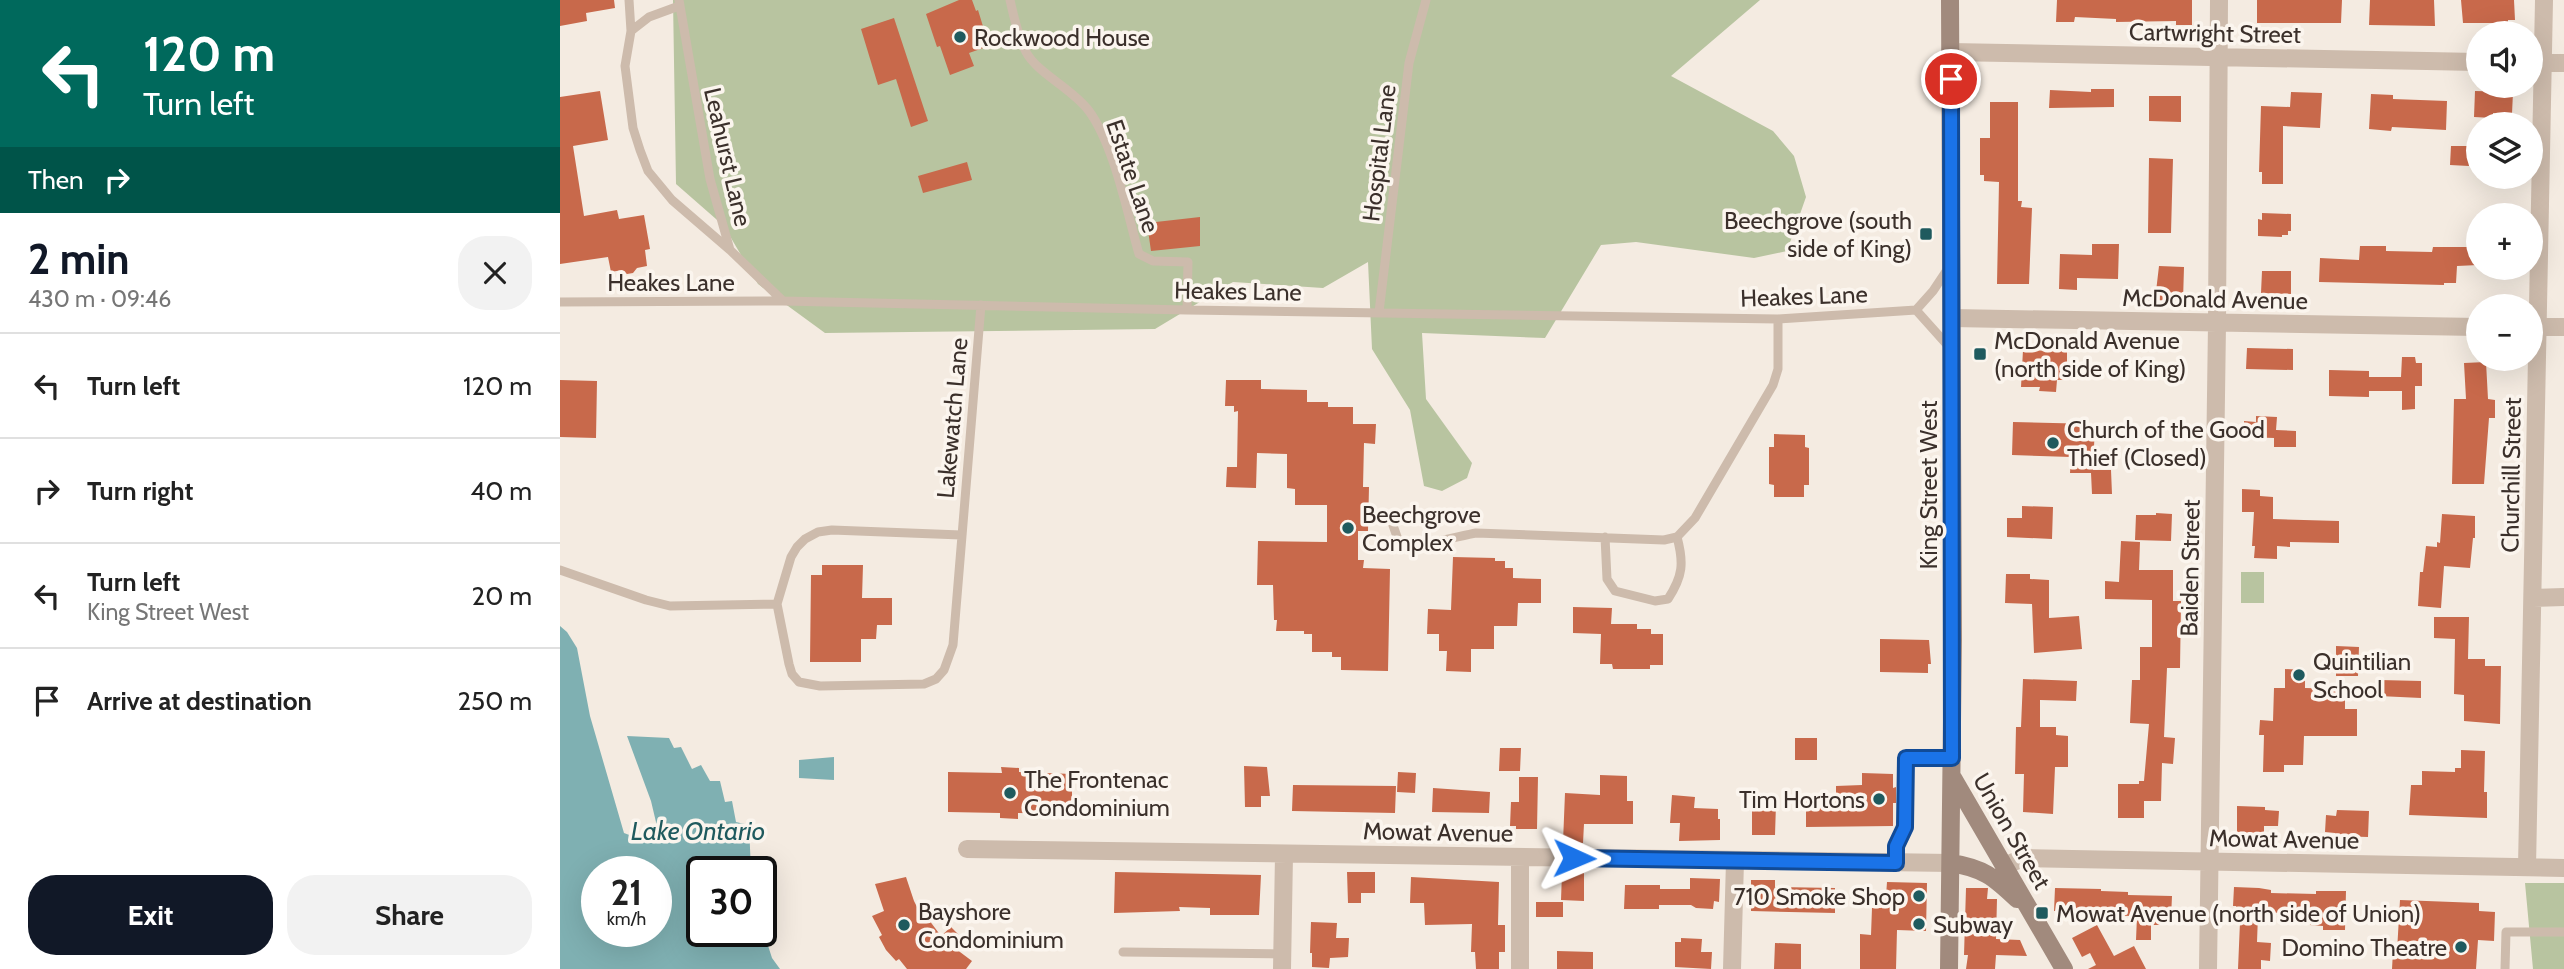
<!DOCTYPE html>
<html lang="en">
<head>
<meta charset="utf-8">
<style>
  body { margin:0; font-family:Cabin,sans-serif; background:#f2f2f2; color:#222; height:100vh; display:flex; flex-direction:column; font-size:26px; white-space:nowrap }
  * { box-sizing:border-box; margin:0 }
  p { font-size:23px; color:#767676 }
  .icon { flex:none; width:38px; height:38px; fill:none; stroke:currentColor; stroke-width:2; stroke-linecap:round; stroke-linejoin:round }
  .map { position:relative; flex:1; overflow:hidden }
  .panel { display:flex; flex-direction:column; background:#fff; width:560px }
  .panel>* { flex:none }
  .guide { background:#00695c; color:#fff; overflow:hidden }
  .controls { position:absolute; left:1906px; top:21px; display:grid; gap:14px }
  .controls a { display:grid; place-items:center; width:77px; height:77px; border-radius:50%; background:#fff; box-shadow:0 7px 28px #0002; font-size:35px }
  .speed { position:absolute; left:21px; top:856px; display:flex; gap:14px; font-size:35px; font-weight:700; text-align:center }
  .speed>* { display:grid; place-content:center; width:91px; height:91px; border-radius:50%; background:#fff; box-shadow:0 7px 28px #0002; line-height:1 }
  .speed small { font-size:18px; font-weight:400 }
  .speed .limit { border:4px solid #111; border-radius:10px; background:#fff; color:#111 }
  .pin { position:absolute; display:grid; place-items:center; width:60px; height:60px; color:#fff; margin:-30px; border:4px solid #fff; border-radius:50%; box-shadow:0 2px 7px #0007 }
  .me { position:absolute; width:77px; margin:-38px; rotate:91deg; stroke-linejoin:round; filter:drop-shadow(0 0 5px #0008) }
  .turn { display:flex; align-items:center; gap:24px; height:147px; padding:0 28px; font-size:32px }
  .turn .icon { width:91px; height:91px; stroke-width:2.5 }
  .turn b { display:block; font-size:49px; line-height:60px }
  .then { display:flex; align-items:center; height:66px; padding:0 28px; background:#0003; gap:14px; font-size:26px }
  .round { display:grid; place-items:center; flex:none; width:74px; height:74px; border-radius:28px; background:#f2f2f2 }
  .headline { display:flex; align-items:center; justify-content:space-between; height:119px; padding:0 28px }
  h1 { font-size:42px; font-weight:700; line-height:52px; color:#111827 }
  .cta { display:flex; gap:14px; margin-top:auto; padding:14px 28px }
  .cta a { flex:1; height:80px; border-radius:28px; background:#111827; color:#fff; font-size:28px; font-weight:700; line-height:80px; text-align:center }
  .cta a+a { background:#f2f2f2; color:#222 }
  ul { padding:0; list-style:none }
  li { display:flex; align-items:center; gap:21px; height:105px; padding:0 28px; border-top:2px solid #e0e0e0 }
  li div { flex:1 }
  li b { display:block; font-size:26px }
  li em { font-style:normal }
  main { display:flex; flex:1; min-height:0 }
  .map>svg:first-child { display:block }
  .green { fill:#b8c4a0 }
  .water { fill:#7fb0b2; fill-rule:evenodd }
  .building { fill:#c8694b }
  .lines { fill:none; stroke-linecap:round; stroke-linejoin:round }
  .service { stroke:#cdbbac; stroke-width:9 }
  .minor { stroke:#cdbbac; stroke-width:18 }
  .secondary { stroke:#a18a7d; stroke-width:18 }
  .route-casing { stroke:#114b97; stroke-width:18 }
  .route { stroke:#1a73e8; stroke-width:12 }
  .poi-dot { fill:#1f5a5e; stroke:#fbf5ee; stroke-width:2.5 }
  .labels { text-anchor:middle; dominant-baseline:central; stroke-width:7; stroke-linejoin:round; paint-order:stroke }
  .street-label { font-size:24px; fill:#3b302b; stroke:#fbf5ee }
  .poi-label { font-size:24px; fill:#3b302b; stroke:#fbf5ee; text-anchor:start }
  .water-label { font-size:26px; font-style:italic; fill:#1f5a5e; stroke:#fbf5ee }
</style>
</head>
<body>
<main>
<section class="panel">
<div class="guide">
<div class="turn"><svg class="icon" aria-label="left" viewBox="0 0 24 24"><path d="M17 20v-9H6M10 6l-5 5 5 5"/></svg><div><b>120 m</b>Turn left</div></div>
<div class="then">Then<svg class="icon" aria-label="right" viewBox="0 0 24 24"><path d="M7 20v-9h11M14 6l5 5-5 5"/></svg></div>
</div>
<div class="headline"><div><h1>2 min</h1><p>430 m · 09:46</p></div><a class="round"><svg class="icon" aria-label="close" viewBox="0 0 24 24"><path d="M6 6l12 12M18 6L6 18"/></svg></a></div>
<ul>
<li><svg class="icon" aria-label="left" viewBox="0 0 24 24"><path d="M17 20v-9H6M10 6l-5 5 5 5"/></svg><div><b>Turn left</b></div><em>120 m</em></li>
<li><svg class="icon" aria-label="right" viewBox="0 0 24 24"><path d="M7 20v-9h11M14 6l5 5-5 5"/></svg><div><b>Turn right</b></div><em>40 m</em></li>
<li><svg class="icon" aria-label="left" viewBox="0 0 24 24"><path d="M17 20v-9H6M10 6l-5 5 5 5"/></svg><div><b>Turn left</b><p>King Street West</p></div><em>20 m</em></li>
<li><svg class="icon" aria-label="arrive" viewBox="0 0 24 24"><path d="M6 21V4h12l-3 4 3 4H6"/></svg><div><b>Arrive at destination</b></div><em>250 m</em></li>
</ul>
<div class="cta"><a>Exit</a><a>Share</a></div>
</section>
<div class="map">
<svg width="2004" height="969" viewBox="0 0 2004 969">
  <rect width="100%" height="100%" fill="#f4ebe1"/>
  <path class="green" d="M113,0h1087l-89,76 102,55 21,25 12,41 -19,54 -33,7 -118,-16 -35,3 -56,93 -123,-5 4,66 46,64 -5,15 -25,13 -18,-5 -14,-76 -38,-61 -4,-87 -45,26 -90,-6 -78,47 -330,4 -67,-49 -34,-58 -48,-42z
    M1681,572h23v31h-23z
    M1965,883h39v86h-31z"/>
  <path class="water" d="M0,626l7,6 10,16 13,68 34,117 24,9 12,-3 -9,-38 -24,-65 42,2 5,10 7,-1 11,22 9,-4 9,16h10l5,21 7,-1 4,21 13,3 2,46 -49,1v59h59v-7l11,34 8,11h-220zM37,872h59v59h-59z
    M274,757v23l-35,-2v-18z"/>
  <path class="building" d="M0,0h54l1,8 -29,5 1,8 -27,5z
    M399,0h13l4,11 2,-1 11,36 -20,7 5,13 -24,9 -10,-29 -3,1 -11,-33z
    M1497,0h135v25h-16v-4l-60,1v-3l-41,-2 -1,5h-18z
    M1697,0h85l-1,23h-84z
    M1810,0h64l1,26 -66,-1z
    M1901,0h53l1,20h-7v3h-45z
    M334,18l34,103 -17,6 -15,-48 -18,6 -17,-56z
    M1531,89h23v18l-65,1 1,-18 41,2z
    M40,91l8,49 -35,6 11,70 33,-6 2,9 25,-4 6,34 -5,1 2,16 -10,2 -4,5 -6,1 -5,-4 -11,2 -3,-15 -48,7v-167z
    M1915,91l38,1 -1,22 -19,-1v5l-19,-1z
    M1731,92l31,1 -2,35 -37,-2v58h-21v-12h-3l2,-66 29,1z
    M1811,94l22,1v4l54,2 -1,29 -54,-3 -1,4 -22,-2z
    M1589,96h32v26l-32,-1z
    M1430,102h28v99h4l-1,6 11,1 -3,76h-32l2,-102 -15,-1v-6h-4v-37h10z
    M1891,146h18v20l-19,-1z
    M1589,158l24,1 -2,74h-23z
    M407,162l5,18 -49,13 -5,-17z
    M1702,213l29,1v17h-3v4h-6v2l-24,-1v-17l4,1z
    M640,217v29l-49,5 -4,-28z
    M1532,244h27l-1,35 -41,-1v12l-18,-1 1,-35 32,1z
    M1800,246h26v5l46,1 1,-5h45v18l-21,1 -1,17h-12v2l-125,-3 1,-24 39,2z
    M1599,266l25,1 -1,34 -28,-1z
    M1702,271h29v23l-30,-1z
    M1492,347l15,1v15l12,1 -1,16h-21l-1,12 -17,-1 1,-4h-19l2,-37 29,1z
    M1687,348l46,1v21l-47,-1z
    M1842,357h13l1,6h6v23h-7v23l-13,1v-19h-33v6l-40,-1v-26l40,1v6h32z
    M1926,362l2,37 7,1v18h-6l-5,66h-32l2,-85h12l-2,-36z
    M0,380l37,1 -1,57 -36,-1z
    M666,380h35v9l46,1v12h21v5h25v17h23l-1,20 -11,-1 -1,44h6l-1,44h-10v29h6l-1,8 27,1 -2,102 -47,-1v-13h-9v-5h-20v-18h-8v-3h-28l1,-11h-3l-1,-35h-16l1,-44 69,1v-37h-32v-16l-8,-1v-34l-30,-1 -1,35 -30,-1 1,-20h10l1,-56 -4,1v-6h-9z
    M1696,416l21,1 -1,13 20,1v16h-22v-9l-30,-1v-16l12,1z
    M1453,422l82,2 -2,46h18l1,24h-20l-1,-21h-21l1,-16 -59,-2z
    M1214,434l31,1v12l4,1v37h-5v12h-30v-12l-5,-1v-37h5z
    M1682,489l18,1v6l13,1v22l66,2v22l-49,-1v5l-13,-1v13l-23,-1 1,-12h-3l2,-34h-12z
    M1462,506l31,1 -1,32 -45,-2v-19h15z
    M1596,513l16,1 -1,27 -36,-1 1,-25h20z
    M1882,514l33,2v22h-2l-3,30 -26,-2 -3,42 -23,-2 2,-34h3l3,-26 11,1v-5l3,1z
    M1561,541l19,1 -1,28h34v31h8l-1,67h-13l-3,69 11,1 -2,26 -11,-1 -1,38h-17v17h-26v-34h21v-3h5l5,-57 -19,-1 2,-43h8v-33h12v-47l-47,-1v-18l14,1z
    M893,557l42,1v3h10v7h8v10l28,1v24h-23l-1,23h-23v23h-23v23l-25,-1 1,-20h-8v-17h-12l1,-25 23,1z
    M262,565h41l-1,33h30v27h-15l-1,14h-15v23h-51l1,-87h11z
    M1446,574h24v5l19,1v38l30,-2 3,33 -48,4 -2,-49 -27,-1z
    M1013,607l39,1 -1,16h26v5h14v5h12v31h-13v4h-37l-1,-5h-12l1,-30 -28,-1z
    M1874,617h35l-1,42h17v7h16l-1,58 -36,-3v-26l-10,-1 1,-55 -21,-1z
    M1320,639l49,1 2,24h-3v9l-48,-1z
    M1776,646l23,1 -1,29h-22z
    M1725,669l20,1v18l40,1v20h12v27h-53l-1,29h-19v7h-21l1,-37h-5l1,-15 13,1 1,-33h11z
    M1463,679l54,2 -1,20 -36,-1v27h16v8l12,1v31h-13l-2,47 -30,-2 1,-38h-9l1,-47h5z
    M1820,680l41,1v17l-42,-2z
    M1235,738h22v22h-22z
    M940,748h21l-1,23h-21z
    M1901,750l24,1 -1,41h3v26l-78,-3 2,-30h11v-14l33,1v-4h6z
    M684,766l23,1 3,29h-9v11h-16z
    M441,767l18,1v4l53,2v40l-54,-1v6l-18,-1v-5l-52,-1v-40l54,1z
    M838,772l18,1 -1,20 -18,-1z
    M1302,773l31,1v14l3,-1v16h-3v23l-87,1v-32l30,-1v-8l26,-1z
    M1040,775l27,1v25h6v23h-49l-1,19 -20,-1 2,-49 35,2z
    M959,777h19l-1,52h-21v-3h-6l1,-24h8z
    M733,785l103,1 -1,27 -103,-2z
    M873,788l57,4 -1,21 -57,-1z
    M1112,795l23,2 -1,11 24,1v10h2v21l-41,1 1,-18h-10z
    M1192,803l24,1 -1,31h-23z
    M1677,806l28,1v3l14,1 -1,15h-14v11l-27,-1z
    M1777,810l32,1 -1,26 -33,-1v-3l-10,-1 1,-17 10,1z
    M555,872l146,3 -2,40h-49v-7l-31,-1 1,4 -66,2z
    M787,872h28v21h-14v10h-13z
    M1002,873h22v28l-23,-1z
    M346,877l8,24 11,22 4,-3 12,16 10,-9 12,12 -7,10 16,12 -6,8h-59l-8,-10 -3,2 -10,-11 -7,-13 3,-2 -10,-19 12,-5 -9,-27z
    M851,877l88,5 -1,43h7v27h-6v17h-23l-1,-17h-4l1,-28 -47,1 -1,-22h-14z
    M1130,878l30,1 -1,23 -5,-1 -1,8 -17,-1 -5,-3h-32v4h-35l1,-24h35v4h30z
    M1191,880h24v7l60,1v25l-84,-2z
    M1327,882l40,1 -1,48 -29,-1 -1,39h-36v-35l11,1 1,-27h9v-12h5z
    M1674,887l25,1 12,2v3l45,1v-3h30l-1,39h-22v-4l-13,-1 1,-16 -27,-1v5l-22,-1v3h-4l-1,27 14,1 -1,18 -9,-1v9h-23l2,-47h-3l-1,-16h-3z
    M1406,888h22l-1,11h10l-1,40 24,1 7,16 -31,-1 -1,14h-29l2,-14h-4z
    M1495,888l46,1v2l27,1v3l44,1 -1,22h-11v7h-9v15h-15l1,-24 -73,-1v-4h-10z
    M1840,900l79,3v8l16,1 -1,29 -16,-1 -2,29h-84l1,-18h4z
    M976,902h27v15h-27z
    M751,922l26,1 -1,15h13l-1,19 -18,1 -1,10 -17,-1v-14h-2z
    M1537,925l17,31 20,-10 12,23h-58l8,-4 -6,-12 -8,4 -10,-19z
    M1121,938l21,1 -1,13h11l-1,17 -36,-2v-25h6z
    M1215,943l26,1v25h-27z
    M997,951l36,1v17h-36z"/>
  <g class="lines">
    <path class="service" d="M69,0l2,31 -6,35 8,62 7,22 8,21 24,29 58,50
      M119,0l31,179 20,71 53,51
      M450,0c4,17 8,37 16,52 11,21 47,37 63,59 25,34 38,101 50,143l14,7 35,1 -1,48
      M71,31l18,-14 30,-11
      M0,302l223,-1 404,9 591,9 138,-9 17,-19 16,-24
      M1356,310l34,38
      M819,312l30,-249 17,-63
      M830,517l10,28c13,4 59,-9 76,-12l188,7 13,-3 18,-19 78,-133 5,-16v-50
      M401,535l-129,-5 -14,2 -13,7 -8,8 -6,10 -14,47 12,60 3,10 7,8 21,4 104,-2 12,-5 8,-9 9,-25 28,-340
      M1045,537l2,42 8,12 40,10 13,-2c15,-23 16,-36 9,-62
      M0,570l86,30 24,6 107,-2
      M1336,862l1,-16 8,-19 1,-70 46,1
      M563,952l160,2
      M1945,969l1,-37h58"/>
    <path class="minor" d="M1390,52l528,10
      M1970,63h34
      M1392,318l526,9
      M1970,327h34
      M1973,598l31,-1
      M407,849l984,14
      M1444,866l19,-8 541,10
      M1967,867l17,-867
      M722,969l2,-114
      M960,969v-112
      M1172,969l3,-108
      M1648,969l9,-645 2,-324"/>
    <path class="secondary" d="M1393,778l111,191
      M1391,863c32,5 43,14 66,36
      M1389,969l4,-329 -3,-640"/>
  </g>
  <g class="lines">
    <g class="route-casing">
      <path id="route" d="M1014,858l322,5v-17l9,-19 1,-69h46l-1,-679"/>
    </g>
    <use href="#route" class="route"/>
  </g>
  <g class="poi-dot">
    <circle cx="400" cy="37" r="7"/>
    <rect x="1359" y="227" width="14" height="14" rx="3.5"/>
    <rect x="1413" y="347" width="14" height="14" rx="3.5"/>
    <circle cx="1493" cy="443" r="7"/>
    <circle cx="788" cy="528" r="7"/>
    <circle cx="1739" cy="675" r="7"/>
    <circle cx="450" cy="793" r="7"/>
    <circle cx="1319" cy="799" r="7"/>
    <circle cx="1359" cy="896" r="7"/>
    <rect x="1475" y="906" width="14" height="14" rx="3.5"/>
    <circle cx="1359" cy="924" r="7"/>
    <circle cx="344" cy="925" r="7"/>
    <circle cx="1901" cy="947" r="7"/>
  </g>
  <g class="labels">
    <g class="street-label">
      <text transform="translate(1655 33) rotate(1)">Cartwright Street</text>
      <text transform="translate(819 153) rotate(-83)">Hospital Lane</text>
      <text transform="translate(168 157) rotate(77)">Leahurst Lane</text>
      <text transform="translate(573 176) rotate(71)">Estate Lane</text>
      <text x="111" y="282">Heakes Lane</text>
      <text transform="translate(678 291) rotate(1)">Heakes Lane</text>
      <text transform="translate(1244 296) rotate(-2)">Heakes Lane</text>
      <text transform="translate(1655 299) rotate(1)">McDonald Avenue</text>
      <text transform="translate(392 418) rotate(-85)">Lakewatch Lane</text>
      <text transform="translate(1951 475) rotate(-89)">Churchill Street</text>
      <text transform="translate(1368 485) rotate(-90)">King Street West</text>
      <text transform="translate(1630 568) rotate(-89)">Baiden Street</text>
      <text transform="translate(1452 831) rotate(60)">Union Street</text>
      <text transform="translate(878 832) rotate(1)">Mowat Avenue</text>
      <text transform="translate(1724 839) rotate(1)">Mowat Avenue</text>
    </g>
    <g class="poi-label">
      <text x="414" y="37">Rockwood House</text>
      <text x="1352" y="220" text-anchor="end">Beechgrove (south<tspan x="1352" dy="28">side of King)</tspan></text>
      <text x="1434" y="340">McDonald Avenue<tspan x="1434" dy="28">(north side of King)</tspan></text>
      <text x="1507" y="429">Church of the Good<tspan x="1507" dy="28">Thief (Closed)</tspan></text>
      <text x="802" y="514">Beechgrove<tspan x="802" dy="28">Complex</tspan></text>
      <text x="1753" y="661">Quintilian<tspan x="1753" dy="28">School</tspan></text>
      <text x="464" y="779">The Frontenac<tspan x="464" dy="28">Condominium</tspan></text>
      <text x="1305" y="799" text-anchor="end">Tim Hortons</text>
      <text x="1345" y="896" text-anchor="end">710 Smoke Shop</text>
      <text x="358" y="911">Bayshore<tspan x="358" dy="28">Condominium</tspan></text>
      <text x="1496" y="913">Mowat Avenue (north side of Union)</text>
      <text x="1373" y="924">Subway</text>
      <text x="1887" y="947" text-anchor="end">Domino Theatre</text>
    </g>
    <g class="water-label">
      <text x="138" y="831">Lake Ontario</text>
    </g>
  </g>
</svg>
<div class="controls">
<a><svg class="icon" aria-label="sound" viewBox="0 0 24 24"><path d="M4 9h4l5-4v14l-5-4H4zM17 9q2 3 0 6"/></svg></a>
<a><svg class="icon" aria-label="layers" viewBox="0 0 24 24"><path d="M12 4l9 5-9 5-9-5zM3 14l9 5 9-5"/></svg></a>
<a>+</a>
<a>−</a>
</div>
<div class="speed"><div>21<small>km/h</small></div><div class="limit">30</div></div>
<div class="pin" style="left:1391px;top:79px;background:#d93025"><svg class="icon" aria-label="arrive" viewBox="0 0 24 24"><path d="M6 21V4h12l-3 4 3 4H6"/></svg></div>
<svg class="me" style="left:1014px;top:858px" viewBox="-20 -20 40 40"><path d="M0-17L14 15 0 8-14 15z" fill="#1a73e8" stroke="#fff" stroke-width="4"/></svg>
</div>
</main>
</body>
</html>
